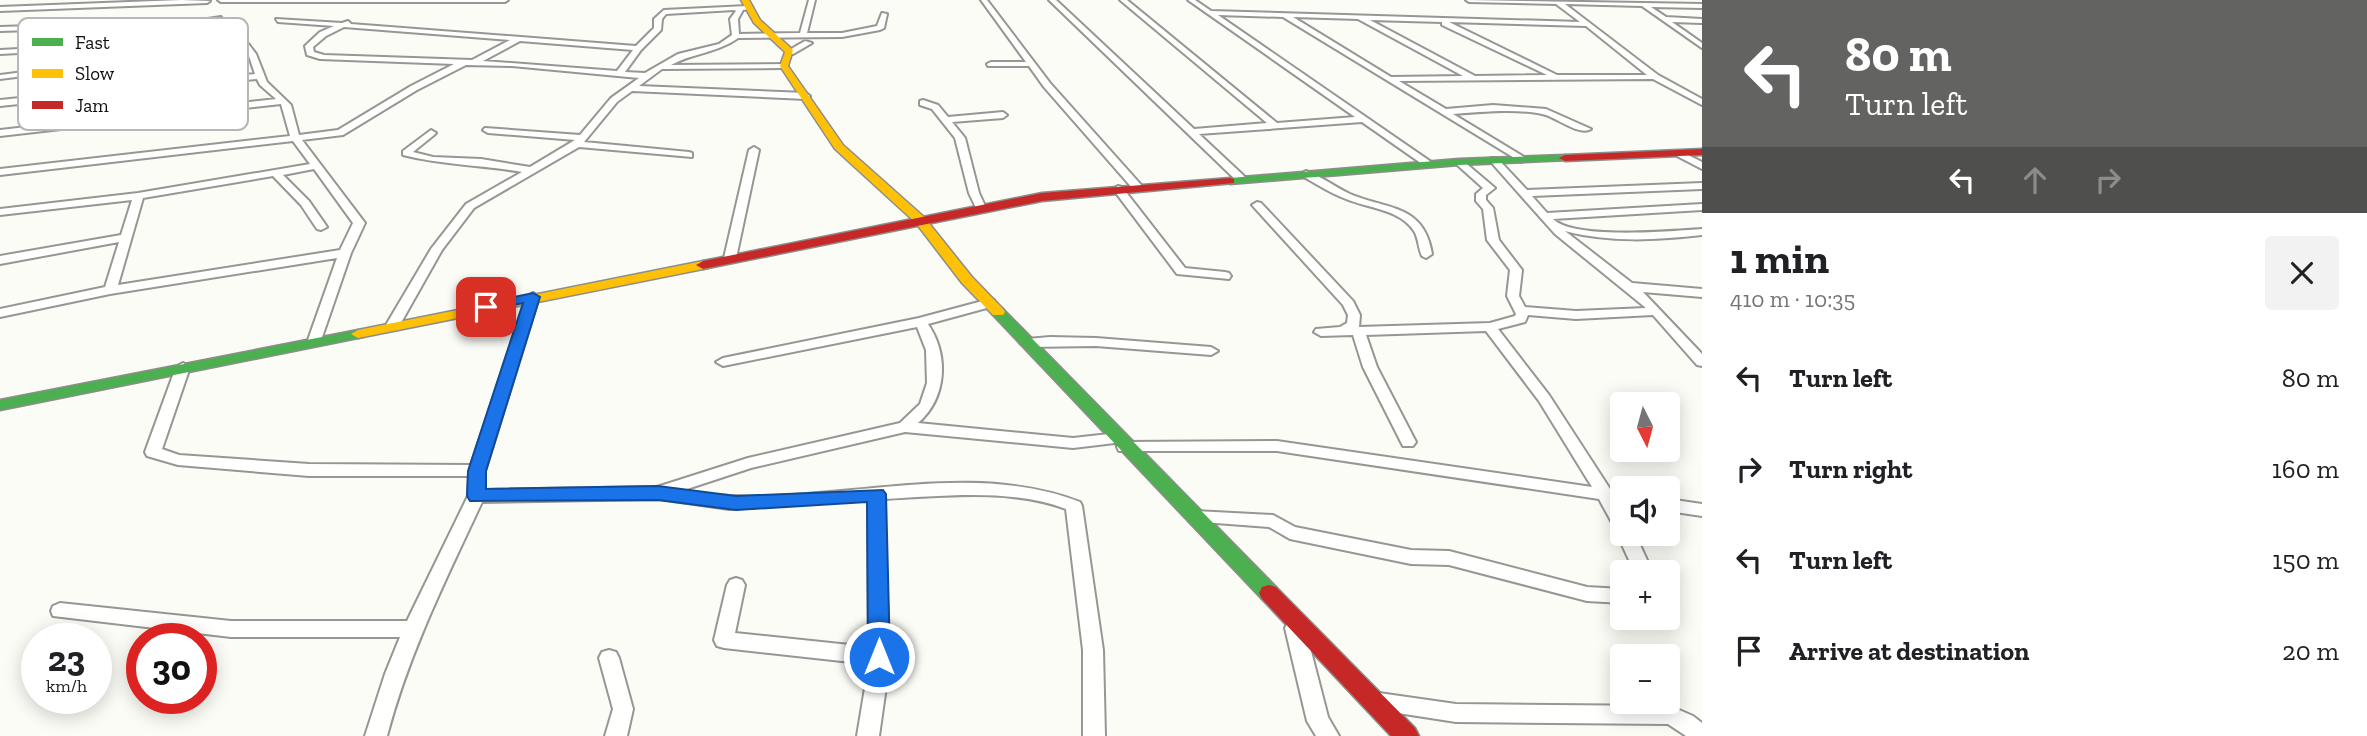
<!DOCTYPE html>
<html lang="en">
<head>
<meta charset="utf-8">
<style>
  body { margin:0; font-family:"Zilla Slab",serif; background:#f2f2f2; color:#202124; height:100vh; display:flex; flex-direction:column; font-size:26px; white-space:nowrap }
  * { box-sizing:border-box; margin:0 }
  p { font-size:23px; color:#757577 }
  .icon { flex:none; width:38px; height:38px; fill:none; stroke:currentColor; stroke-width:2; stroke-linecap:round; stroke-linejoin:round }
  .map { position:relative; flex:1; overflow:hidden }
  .details { display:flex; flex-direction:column; background:#fff; width:665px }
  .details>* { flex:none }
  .guide { background:#636361; color:#fff; overflow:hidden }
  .needle { width:46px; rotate:174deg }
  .fabs { position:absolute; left:1610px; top:392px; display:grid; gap:14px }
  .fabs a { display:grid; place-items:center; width:70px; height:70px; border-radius:7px; background:#fff; box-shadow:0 4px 18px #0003; font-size:35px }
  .speed { position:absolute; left:21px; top:623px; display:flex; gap:14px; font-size:35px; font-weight:700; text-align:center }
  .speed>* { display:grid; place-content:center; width:91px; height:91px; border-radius:50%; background:#fff; box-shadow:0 4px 18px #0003; line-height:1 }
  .speed small { font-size:18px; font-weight:400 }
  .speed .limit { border:10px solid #d22; background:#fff; color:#111 }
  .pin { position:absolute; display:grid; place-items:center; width:60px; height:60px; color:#fff; margin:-30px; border-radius:14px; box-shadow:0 4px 10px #0006 }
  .me { position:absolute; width:77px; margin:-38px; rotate:0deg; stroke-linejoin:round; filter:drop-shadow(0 0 5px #0008) }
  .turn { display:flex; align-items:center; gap:24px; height:147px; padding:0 28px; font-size:32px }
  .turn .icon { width:91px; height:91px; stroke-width:2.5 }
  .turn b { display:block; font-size:49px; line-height:60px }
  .lanes { display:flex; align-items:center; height:66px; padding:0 28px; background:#0003; justify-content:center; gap:35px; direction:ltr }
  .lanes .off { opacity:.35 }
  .round { display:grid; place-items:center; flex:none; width:74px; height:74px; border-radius:7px; background:#f2f2f2 }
  .summary { display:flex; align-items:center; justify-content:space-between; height:119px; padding:0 28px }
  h1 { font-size:42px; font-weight:700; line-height:52px }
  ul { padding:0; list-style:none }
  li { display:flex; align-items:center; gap:21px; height:91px; padding:0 28px }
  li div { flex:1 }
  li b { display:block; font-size:26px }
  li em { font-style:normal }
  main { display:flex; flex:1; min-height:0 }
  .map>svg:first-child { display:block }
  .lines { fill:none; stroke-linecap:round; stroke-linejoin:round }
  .street-casing { stroke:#969694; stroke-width:4 }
  .fast-casing { stroke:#8d8d8b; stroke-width:3 }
  .slow-casing { stroke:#8d8d8b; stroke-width:3 }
  .jam-casing { stroke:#8d8d8b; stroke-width:3 }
  .street { fill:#fffffe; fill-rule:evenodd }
  .fast { fill:#4caf50; fill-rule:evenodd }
  .slow { fill:#ffc107; fill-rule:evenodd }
  .jam { fill:#c62828; fill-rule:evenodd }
  .route { fill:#1a73e8; stroke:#114b97; stroke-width:2 }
  .key { fill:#fff; stroke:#b7b7b7; stroke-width:2 }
  .key-label { font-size:19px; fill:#101010 }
</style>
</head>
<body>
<main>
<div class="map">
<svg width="1702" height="736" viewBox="0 0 1702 736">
  <rect width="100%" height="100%" fill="#fcfcf7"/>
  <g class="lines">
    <g class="street-casing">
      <path id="street" d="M181,0l29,1 -3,2 -207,8v-4z
        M218,0h290l-3,2h-284z
        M809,0h6l-8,33h35l35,-7 5,-13 5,1 -3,14 -4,2 -38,7 -104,1c-21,15 -45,15 -67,27l116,-1 1,2 -4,2 -122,1 -23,17 167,7 4,3 -4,3 -174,-8 -15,11 -33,40 105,10 3,1v4l-113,-10 -105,61 -32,42 -44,78 -5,1 -7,-4 45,-76 35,-45 56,-32c-40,-7 -80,-7 -119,-17v-4l28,-21 5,3 -2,2 -21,17 20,5 48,2 49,8 45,-27 -87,-7 -5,-3 2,-2 95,7 31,-37 28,-20 -127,-12 -46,-1 -49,25 -74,45 -41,5 63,83 -14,30 -31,90h-10l-2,-3 29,-82 -227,36 -110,23v-8l105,-22 14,-45 -119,22v-8l121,-21 11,-35 -132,15v-6l138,-16 172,-29 -17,-23 -293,34v-6l290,-33 -9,-32 -281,32v-6l276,-31 -16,-14 -3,-6 -257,27v-6l255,-26 -6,-18 -123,7 -126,16v-4l126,-16 120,-7 -8,-11 -238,13v-4l243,-13 13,17 11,28 24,23 8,30 39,-5 73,-44 43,-22 -134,-5 -13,-4 -2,-9 15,-14 14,-6 -56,-4 -2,-3 66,4 6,-2 3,3 285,22 18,-18v-9l10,-9 83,-4 2,3 -6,1 -5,9 1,15 61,-1zM734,10l2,1 -6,8 2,16 -13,9 -41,10 -33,19 -20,-1 16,-22 20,-20 1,-11 4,-5zM344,27l166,13 -38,20 -148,-5 -10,-3 -1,-5 13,-11zM520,41l113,9 -16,21 -134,-10zM314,169l39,54 -13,27 -222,35 25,-87 130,-22 28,29 16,24 4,1 6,-3 -18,-26 -26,-26z
        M981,0h6l63,83 92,103v4h-8l-90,-103 -15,-21h-41l-1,-2 4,-2h35z
        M1049,0h7l138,129 73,-6 -147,-123h7l150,123 78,-6 -167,-117h7l16,11 369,11 -24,-18 -87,-2 -3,-2 236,4v4l-51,-1 15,10 36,2v4l-30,-1 30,21v5l-60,-42 -77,-2 93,71 44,24v6l-49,-26 -254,2 47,28 47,-4 53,4 45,20c-11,7 -33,-10 -45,-14 -26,-7 -66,-3 -93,-1l71,43 2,2 -5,3 -238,-145 -65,-2 216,149 -9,2 -63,-44 -163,12 46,43v4h-8zM1293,17l65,2 105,57 -72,1zM1370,20l72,2v3l105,50 -72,1zM1449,22l137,4 61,49h-90z
        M221,17l2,3 -29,5 -194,6v-4l194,-6z
        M805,41l7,2 -19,11 -7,-2z
        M923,100l15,5 10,12 55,-5 4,3 -4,3 -51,4 13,16 14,55 7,15 -1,2h-8l-8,-17 -14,-55 -23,-29 -12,-4v-4z
        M754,147l5,3 -23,108 -6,4 -6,-4 25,-108z
        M1680,151l22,11v7l-25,-13v-4z
        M1491,158h6l30,32 175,-7v6l-170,7 15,17 155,-9v6l-149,9c21,21 119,12 149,10v6c-46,5 -91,8 -137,-4l67,52 70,6v8l-59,-5 59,62v12l-5,-1 -44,-50 -77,4 -48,-4 -3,7 -27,7 51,66 61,94 12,2v12l-5,-1 5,9v23h13l12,26 -4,12h-18l4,-12 -12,-26 2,-3 -3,-1 -17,-31 -322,-48h-158l-2,-4 2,-4 6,-1 152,-1 315,46 -53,-86 -53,-70 -120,4 11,32 39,75 -3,4h-10l-40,-79 -10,-32 -32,1 -7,-4 2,-3 24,-2 7,-4 1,-8 -5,-10 -91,-100 5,-3 4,1 92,98 7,14 -1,12 131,-4 25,-7 1,-2 -9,-18 3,-26 -23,-30 -4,-31 -7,-8v-7l7,-6 -29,-26 8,-2 33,28 -9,7v5l7,8 6,32 23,30 -3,26 6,11 51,4 70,-3 -91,-74 -64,-72z
        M1306,171c15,5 29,16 44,23 38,16 74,10 82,60l-6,4 -4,-2c-4,-8 -3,-17 -8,-25 -14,-22 -47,-23 -68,-32 -16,-6 -29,-15 -44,-23l-1,-2z
        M1118,186l4,1 63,81 40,4 4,1 2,3 -2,3 -52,-5 -64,-85z
        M533,293l6,4 -54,174 -1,19 173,-3 91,-29 152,-35 20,-19 7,-21 -1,-33 -9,-23 -194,39 -7,-4 7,-4 196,-40 71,-19 4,1 2,3 -2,3 -66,18c21,31 19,74 -10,99l155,15 45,-5 5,1 3,4 -3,4 -50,6 -168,-16 -154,36 -70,23c128,23 275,-37 399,11l2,4 21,144 2,86h-22v-86l-17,-141c-56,-21 -123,-13 -182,-10l5,167 -10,70h-22l12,-72 -145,-16 -7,-2 -3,-6 13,-55 3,-5 6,-2 6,2 3,5 -10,48 134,14 -1,-147 -139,9 -70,-10 -177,3c-36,77 -73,151 -95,234h-22l20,-62 15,-37h-169l-178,-21 -2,-5 2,-5 7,-3 171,18h176l61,-125 1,-20h-160l-131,-11 -31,-9 -2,-4 31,-85 7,-4 7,4 -28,82 17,6 130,9 162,1 56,-168z
        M1050,337l46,1 115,9 7,4 -7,4 -115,-9 -69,1 -7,-4 7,-4z
        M1668,499l34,5v12l-34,-5z
        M1195,511l78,4 22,12 116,23 38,1 138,36 35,2v14l-35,-2 -138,-36 -38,-1 -121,-25 -21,-12 -80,-6 -2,-4 2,-4z
        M1295,620l7,2 3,6 23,89 11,19h-23l-9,-15 -22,-93 3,-6z
        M609,650l7,2 3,6 14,51 -6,27h-22l8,-27 -14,-51 3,-6z
        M1379,693l77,11 214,2 23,10 9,7v13h-16l-18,-12 -212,-2 -84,-13 -3,-7 3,-7z"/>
    </g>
    <g class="fast-casing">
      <path id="fast" d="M1565,155l4,1v4l-110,5 -229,19 -6,-3 6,-3 229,-19z
        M998,308l5,1 273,278 3,6 -3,6 -7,2 -7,-2 -269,-284 -2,-3z
        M358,330l5,1 2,3 -2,3 -363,73v-10z"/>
    </g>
    <g class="slow-casing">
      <path id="slow" d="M741,0h8l11,20 33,30 -5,16 55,79 81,72 48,60 31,32 2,3 -2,3h-10l-31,-32 -46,-60 -81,-74 -55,-83 5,-14 -31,-29z
        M703,261l7,4 -2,3 -350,70 -7,-4 7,-4z"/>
    </g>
    <g class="jam-casing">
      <path id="jam" d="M1702,149v6l-137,6 -6,-3 6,-3z
        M1230,178l4,1v4l-192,18 -339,68 -7,-4 7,-4 339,-68z
        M1269,585l7,2 139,141 4,8h-28l-129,-137 -3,-6 3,-6z"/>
    </g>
    <use href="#street" class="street"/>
    <use href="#fast" class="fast"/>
    <use href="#slow" class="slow"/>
    <use href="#jam" class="jam"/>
  </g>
  <path class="route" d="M533,293l7,4 -54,174v18l172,-3 78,10 147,-6 3,4 4,163 -3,7 -8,3 -8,-3 -3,-7 -1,-155 -131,8 -78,-10 -188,1 -3,-5 1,-25 55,-168 -37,8 -7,-4 2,-3z"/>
  <rect x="18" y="18" width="230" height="112" rx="10" class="key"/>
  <rect x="32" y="38" width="31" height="8" fill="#4caf50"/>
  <rect x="32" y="69" width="31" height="9" fill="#ffc107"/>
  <rect x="32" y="101" width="31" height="8" fill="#c62828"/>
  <g class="key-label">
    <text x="75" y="49">Fast</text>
    <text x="75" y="80">Slow</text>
    <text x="75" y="112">Jam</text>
  </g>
</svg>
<div class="fabs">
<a><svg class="needle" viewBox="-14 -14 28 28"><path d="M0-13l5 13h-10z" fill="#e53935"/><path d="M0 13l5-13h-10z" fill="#757577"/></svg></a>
<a><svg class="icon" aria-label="sound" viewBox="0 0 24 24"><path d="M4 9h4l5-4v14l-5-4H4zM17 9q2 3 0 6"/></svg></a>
<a>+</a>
<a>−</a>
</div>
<div class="speed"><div>23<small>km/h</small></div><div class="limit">30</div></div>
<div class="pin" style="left:486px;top:307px;background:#d93025"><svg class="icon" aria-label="arrive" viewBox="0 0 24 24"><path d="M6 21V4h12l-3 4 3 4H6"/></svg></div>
<svg class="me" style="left:879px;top:657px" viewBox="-20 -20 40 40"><circle r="17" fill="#1a73e8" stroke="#fff" stroke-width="3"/><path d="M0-11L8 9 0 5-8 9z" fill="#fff"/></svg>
</div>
<section class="details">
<div class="guide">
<div class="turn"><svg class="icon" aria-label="left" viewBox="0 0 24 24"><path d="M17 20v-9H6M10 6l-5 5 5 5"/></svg><div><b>80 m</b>Turn left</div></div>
<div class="lanes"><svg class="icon" aria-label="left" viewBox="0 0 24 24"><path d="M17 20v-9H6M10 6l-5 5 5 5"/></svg><svg class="icon off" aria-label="ahead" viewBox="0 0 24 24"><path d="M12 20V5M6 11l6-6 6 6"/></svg><svg class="icon off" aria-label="right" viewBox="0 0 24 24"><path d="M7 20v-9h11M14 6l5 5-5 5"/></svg></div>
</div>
<div class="summary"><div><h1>1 min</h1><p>410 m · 10:35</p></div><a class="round"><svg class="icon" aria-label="close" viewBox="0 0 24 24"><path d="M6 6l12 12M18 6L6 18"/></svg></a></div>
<ul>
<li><svg class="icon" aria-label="left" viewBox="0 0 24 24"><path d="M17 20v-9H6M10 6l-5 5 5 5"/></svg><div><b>Turn left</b></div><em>80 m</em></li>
<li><svg class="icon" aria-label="right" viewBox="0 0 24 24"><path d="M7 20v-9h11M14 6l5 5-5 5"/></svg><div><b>Turn right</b></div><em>160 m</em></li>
<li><svg class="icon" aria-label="left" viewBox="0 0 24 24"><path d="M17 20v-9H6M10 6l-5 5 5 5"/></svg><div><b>Turn left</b></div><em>150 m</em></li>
<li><svg class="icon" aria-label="arrive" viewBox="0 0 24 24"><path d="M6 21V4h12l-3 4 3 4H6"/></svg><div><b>Arrive at destination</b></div><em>20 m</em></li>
</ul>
</section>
</main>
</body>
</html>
